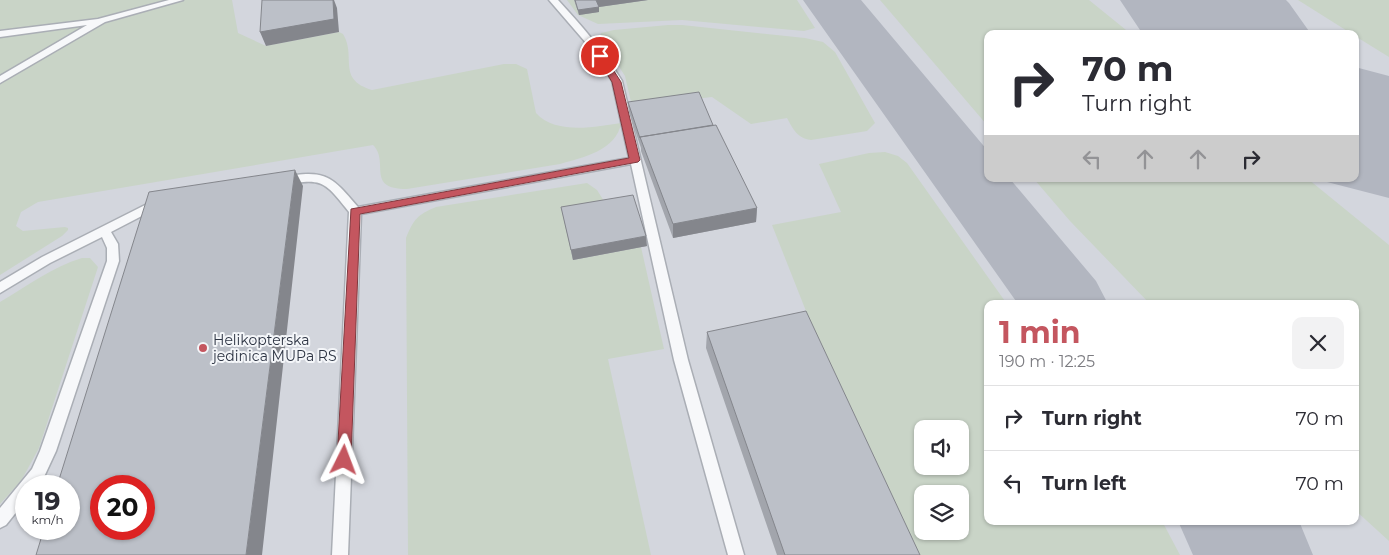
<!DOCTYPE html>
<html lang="en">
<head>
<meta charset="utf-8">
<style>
  body { margin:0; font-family:Montserrat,sans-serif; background:#f2f2f3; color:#2b2b33; height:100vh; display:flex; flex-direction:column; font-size:19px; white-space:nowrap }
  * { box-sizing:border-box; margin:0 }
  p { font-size:16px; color:#7c7c81 }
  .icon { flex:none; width:28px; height:28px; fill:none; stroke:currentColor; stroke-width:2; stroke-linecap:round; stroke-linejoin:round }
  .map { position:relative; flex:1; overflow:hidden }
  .side { position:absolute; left:984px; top:300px; width:375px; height:225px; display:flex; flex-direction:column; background:#fff; border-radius:10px; box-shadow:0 1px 4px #0004 }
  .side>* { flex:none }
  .guide { position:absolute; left:984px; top:30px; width:375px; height:152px; border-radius:10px; box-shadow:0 1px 4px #0004; background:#fff; color:#2b2b33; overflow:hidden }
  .buttons { position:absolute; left:914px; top:420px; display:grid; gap:10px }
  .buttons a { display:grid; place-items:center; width:55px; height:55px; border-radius:10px; background:#fff; box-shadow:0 1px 4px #0004; font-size:25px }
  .speed { position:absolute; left:15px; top:475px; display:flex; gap:10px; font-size:25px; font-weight:700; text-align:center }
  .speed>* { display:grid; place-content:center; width:65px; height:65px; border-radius:50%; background:#fff; box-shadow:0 1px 4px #0004; line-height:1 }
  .speed small { font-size:12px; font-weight:400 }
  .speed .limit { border:8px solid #d22; background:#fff; color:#111 }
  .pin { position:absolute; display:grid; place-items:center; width:42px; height:42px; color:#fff; margin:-21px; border:2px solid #fff; border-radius:50%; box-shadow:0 1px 5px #0007 }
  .me { position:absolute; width:55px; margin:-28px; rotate:3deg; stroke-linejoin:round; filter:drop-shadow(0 0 4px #0008) }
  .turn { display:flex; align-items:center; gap:18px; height:105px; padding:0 15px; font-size:22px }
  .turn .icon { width:65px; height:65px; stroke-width:2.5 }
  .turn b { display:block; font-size:35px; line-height:42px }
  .lanes { display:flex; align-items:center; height:48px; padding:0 15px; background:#0003; justify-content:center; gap:25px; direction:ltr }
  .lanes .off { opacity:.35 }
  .round { display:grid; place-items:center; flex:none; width:52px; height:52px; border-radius:10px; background:#f2f2f3 }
  .headline { display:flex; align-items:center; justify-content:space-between; height:85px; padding:0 15px }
  h1 { font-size:30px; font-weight:700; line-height:38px; color:#c4565f }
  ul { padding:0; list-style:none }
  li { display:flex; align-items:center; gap:15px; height:65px; padding:0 15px; border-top:1px solid #e1e1e2 }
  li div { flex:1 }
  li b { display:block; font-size:19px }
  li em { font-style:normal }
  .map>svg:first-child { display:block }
  .built { fill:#d3d6dd; fill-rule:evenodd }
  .green { fill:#c9d4c7; fill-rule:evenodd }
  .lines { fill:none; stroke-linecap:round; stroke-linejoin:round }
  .taxiway { fill:#b2b6c0; fill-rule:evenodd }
  .runway { fill:#b2b6c0; fill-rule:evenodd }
  .lane-casing { stroke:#aaaeb5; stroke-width:3 }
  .lane { fill:#f7f8fa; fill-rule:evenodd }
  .wall { fill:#a2a5ac }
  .shaded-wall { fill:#84868c }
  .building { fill:#bcc0c8; stroke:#84868c; fill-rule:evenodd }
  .route { fill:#c4565f; stroke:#7f383e }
  .poi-dot { fill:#c4565f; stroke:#f4f6f9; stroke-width:2 }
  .labels { text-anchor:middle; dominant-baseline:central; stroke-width:4; stroke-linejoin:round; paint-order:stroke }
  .poi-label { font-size:14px; fill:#2d3443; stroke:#f4f6f9; text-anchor:start }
</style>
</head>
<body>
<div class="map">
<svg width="1389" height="555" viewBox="0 0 1389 555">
  <rect width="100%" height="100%" fill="#e5e7eb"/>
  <path class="built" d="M0,0h1389v555h-1389zM988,34h367v145h-367zM988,304h367v217h-367zM922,429h38v37h-38zM26,486h43v43h-43zM101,486h43v43h-43zM922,494h38v37h-38z"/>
  <path class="green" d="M0,0h232l6,33 28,13 73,-14 4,2c14,23 -7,45 29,56l132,-26h12l11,5 9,44c20,22 59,14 85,10 -4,27 -39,35 -61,41l-153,25c-42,0 -17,-27 -34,-44l-335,57 -17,10 -5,14 7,5 42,-4 3,1v2l-6,6 -62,39z
    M567,0h230l18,28 -11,3 -122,-11 -84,4 -20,-9z
    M880,0h209l42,34h-143l-1,91z
    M1298,0h91v57l-34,-21v-2h-3z
    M668,25h14l123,13 18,4 12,10 40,71 -8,8 -56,9c-14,-2 -18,-11 -24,-22l-36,6 -39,-27 -69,8 -12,-3 -6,-26 -23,-36 -2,-3 1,-4 13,-3z
    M885,152l13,4 9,7 100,141h-19v217h174l18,34h-262l-99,-211 -47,-119 69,-13 -22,-48 50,-11zM922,429h38v37h-38zM922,494h38v37h-38z
    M1034,179h274l81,66v296l-34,-31v-206h-205l-80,-83z
    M587,183l10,7 12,19 -36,51 68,-13 23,102 -56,10 43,196h-243l-2,-317c8,-19 11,-23 30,-31z
    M82,258h8l8,9 -59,181 -18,33 -21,23v-202c27,-16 52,-35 82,-44z"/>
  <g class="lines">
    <path class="taxiway" d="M803,0h58l127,151v28h22l86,102 12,23h-90z
      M1178,521h121l14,34h-120z"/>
    <path class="runway" d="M1120,0h166l3,3 22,31h-166l-5,-4z
      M1355,67l34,9v122l-62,-16 -3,-3h31z"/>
    <g class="lane-casing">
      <path id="lane" d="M169,0h14l-78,22 -105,61v-7l87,-51 -87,12v-6l98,-12z
        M549,0h9c23,25 46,51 64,81l66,279 56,195h-16l-54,-195 -43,-196 -270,50 -13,341h-16l17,-343c-25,-31 -26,-34 -66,-27l-6,-4c5,-5 12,-5 19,-6 33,-5 41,8 62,32l271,-49 -17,-77 -19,-30z
        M157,199l6,4 -2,3 -50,26 7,12 1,17 -63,190 -13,28 -6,7h-11v14l-20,25 -6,3v-20l32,-39 8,-18 67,-190v-13l-5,-11 -52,26 -50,30v-11l42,-25z"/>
    </g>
    <use href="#lane" class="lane"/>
  </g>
  <path class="wall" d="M574,0h74l-49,7v5l-20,3z
    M628,102l85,23 44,83 -1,14 -83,16 -32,-87v-3l-12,-36z
    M561,207l86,39 -74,14z
    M707,332l213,223h-143l-71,-207z"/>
  <path class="shaded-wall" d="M333,0h1l3,8 2,24 -73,14 -6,-14z
    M596,0h52l-49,7v5l-20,3 -1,-5 19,-3z
    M295,170l8,16 -41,369h-16z
    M757,208l-1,14 -83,16v-14z
    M646,236l1,10 -74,14 -2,-10z"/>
  <path class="building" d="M262,0h71l1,19 -74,13z
    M575,0h21l3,7 -21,3z
    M699,92l14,33 -73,12v1l-12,-36z
    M716,125l41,83 -84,16 -33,-87z
    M295,170l-49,385h-210l8,-26h25v-43h-12l92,-294zM101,486h43v43h-43z
    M633,195l13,41 -75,14 -10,-43z
    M806,311l114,244h-135l-78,-223z"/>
  <path class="route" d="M600,53l3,1 18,28 19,78 -2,2 -278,52 -9,246 -2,4 -5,2 -5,-2 -2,-4 14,-251 278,-51 -17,-76 -16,-26z"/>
  <circle class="poi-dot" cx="203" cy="348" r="5"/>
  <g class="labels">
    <g class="poi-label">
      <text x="213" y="340">Helikopterska<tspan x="213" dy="16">jedinica MUPa RS</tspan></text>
    </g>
  </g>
</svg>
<div class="buttons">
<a><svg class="icon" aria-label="sound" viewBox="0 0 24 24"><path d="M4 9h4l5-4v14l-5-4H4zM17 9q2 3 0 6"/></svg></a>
<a><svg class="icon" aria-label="layers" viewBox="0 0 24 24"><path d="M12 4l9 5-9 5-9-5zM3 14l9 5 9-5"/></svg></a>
</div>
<div class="speed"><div>19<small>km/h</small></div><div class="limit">20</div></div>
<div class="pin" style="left:600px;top:56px;background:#d93025"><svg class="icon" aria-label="arrive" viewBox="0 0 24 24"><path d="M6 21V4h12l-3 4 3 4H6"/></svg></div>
<svg class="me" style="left:344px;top:460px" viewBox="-20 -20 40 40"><path d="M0-17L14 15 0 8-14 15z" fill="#c4565f" stroke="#fff" stroke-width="4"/></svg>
<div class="guide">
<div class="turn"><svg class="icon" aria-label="right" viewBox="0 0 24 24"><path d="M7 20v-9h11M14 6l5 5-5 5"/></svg><div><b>70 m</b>Turn right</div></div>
<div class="lanes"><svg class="icon off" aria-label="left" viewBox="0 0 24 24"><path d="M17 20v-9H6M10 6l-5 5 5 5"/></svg><svg class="icon off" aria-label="ahead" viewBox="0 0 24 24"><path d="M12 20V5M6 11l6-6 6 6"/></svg><svg class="icon off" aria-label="ahead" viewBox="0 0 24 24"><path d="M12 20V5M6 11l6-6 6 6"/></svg><svg class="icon" aria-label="right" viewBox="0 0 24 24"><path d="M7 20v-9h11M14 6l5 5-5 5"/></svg></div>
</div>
<section class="side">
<div class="headline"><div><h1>1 min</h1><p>190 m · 12:25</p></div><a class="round"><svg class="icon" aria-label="close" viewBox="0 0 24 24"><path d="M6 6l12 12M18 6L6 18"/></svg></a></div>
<ul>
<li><svg class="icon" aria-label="right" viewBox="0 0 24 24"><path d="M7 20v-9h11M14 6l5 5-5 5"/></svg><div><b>Turn right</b></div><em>70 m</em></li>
<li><svg class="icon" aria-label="left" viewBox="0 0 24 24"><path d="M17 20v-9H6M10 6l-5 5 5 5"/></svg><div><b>Turn left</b></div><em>70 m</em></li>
</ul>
</section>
</div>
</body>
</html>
